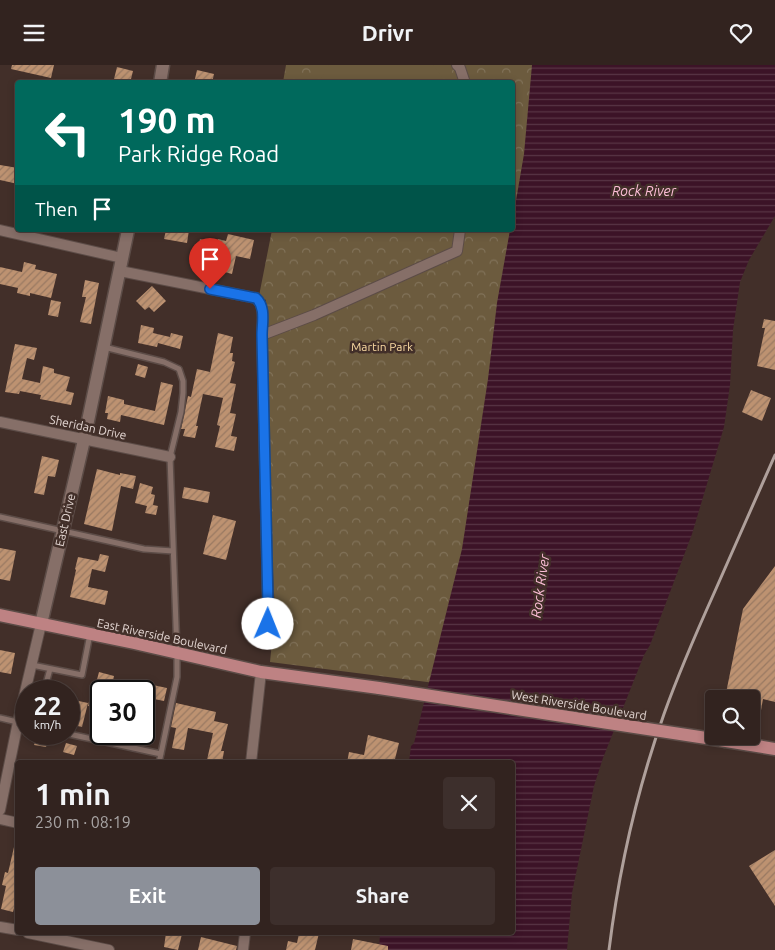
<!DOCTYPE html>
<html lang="en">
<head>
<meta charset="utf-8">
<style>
  body { margin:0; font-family:Ubuntu,sans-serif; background:#3d2f2c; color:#f1f3f6; height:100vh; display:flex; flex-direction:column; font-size:19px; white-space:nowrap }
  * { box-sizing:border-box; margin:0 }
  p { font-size:16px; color:#a8a4a4 }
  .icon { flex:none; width:28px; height:28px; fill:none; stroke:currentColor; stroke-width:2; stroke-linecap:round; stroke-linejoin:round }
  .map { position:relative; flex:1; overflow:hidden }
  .drawer { position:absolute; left:15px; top:695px; width:500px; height:175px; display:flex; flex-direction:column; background:#32231f; border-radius:5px; box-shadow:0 2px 8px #0003,0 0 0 1px #4d403d }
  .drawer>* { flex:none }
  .banner { position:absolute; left:15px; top:15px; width:500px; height:152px; border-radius:5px; box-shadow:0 2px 8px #0003,0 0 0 1px #4d403d; background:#00695c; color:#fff; overflow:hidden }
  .controls { position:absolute; left:705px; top:625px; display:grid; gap:10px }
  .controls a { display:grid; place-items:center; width:55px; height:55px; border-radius:5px; background:#32231f; box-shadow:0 2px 8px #0003,0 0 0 1px #4d403d; font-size:25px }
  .speed { position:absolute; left:15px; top:615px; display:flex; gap:10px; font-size:25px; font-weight:700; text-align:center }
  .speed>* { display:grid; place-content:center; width:65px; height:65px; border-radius:50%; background:#32231f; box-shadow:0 2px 8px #0003,0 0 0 1px #4d403d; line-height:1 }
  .speed small { font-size:12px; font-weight:400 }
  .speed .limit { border:2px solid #111; border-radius:8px; background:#fff; color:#111 }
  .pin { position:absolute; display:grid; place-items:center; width:42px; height:42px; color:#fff; margin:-51px -21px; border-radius:50% 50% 50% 0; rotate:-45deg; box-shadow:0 0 5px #0007 }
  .pin .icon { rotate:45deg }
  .me { position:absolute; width:55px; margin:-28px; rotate:1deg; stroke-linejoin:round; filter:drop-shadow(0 0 4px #0008) }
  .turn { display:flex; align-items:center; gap:18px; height:105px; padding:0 20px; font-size:22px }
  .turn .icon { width:65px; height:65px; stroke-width:2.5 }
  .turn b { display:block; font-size:35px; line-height:42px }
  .then { display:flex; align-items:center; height:48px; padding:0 20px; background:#0003; gap:10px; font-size:19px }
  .round { display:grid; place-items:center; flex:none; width:52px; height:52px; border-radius:5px; background:#3d2f2c }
  .headline { display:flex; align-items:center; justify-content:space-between; height:85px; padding:0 20px }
  h1 { font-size:30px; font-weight:700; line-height:38px }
  .action { display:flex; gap:10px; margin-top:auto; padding:10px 20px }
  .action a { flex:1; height:58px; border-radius:5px; background:#8c9099; color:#fff; font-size:20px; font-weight:700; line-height:58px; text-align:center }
  .action a+a { background:#3d2f2c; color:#f1f3f6 }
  header { display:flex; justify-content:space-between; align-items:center; height:65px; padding:0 20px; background:#32231f; font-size:22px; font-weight:700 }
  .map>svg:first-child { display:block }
  .park { fill:url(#park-crowns) }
  .pitch { fill:#6c5b3e }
  .water { fill:url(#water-rules) }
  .building { fill:url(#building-hatch) }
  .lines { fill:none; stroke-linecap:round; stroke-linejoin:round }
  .service-casing { stroke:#5c4c47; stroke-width:8 }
  .minor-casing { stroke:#5c4c47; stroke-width:12 }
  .tertiary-casing { stroke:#5c4c47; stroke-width:15 }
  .primary-casing { stroke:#5c4c47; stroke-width:15 }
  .service { stroke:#866f68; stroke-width:5 }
  .minor { stroke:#866f68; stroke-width:10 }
  .tertiary { stroke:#866f68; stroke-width:12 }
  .primary { stroke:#be8283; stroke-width:12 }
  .rail { stroke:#afa09b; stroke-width:3 }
  .primary-bridge-casing { stroke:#5c4c47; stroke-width:15; stroke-linecap:butt }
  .primary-bridge { stroke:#be8283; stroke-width:12 }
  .route-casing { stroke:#114b97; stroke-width:12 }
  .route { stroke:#1a73e8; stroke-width:9 }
  .labels { text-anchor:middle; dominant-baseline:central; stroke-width:5; stroke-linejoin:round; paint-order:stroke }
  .park-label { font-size:12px; fill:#f9d9a2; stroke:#422f29 }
  .street-label { font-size:12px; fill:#e3d6d2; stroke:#422f29 }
  .water-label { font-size:14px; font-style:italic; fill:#fdbed7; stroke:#422f29 }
</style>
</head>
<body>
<header><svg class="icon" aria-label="menu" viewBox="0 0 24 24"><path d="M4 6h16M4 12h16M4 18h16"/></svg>Drivr<svg class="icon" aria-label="heart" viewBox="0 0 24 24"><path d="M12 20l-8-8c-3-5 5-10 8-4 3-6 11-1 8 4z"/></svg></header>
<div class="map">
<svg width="775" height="885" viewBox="0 0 775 885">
  <defs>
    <pattern id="park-crowns" width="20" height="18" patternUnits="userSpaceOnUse" patternTransform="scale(1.25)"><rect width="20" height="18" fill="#6c5b3e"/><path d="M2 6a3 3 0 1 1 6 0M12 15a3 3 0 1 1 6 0" fill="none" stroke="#817259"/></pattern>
    <pattern id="water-rules" width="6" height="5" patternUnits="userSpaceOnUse" patternTransform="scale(1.25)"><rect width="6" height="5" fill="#3c1327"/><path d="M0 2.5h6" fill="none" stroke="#583545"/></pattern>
    <pattern id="building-hatch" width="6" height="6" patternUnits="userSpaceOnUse" patternTransform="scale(1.25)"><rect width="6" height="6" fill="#bd9271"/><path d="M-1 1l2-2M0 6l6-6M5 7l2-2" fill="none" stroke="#997962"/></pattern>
  </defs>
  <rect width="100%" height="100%" fill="#422f29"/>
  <path class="park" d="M286,0h250l-7,83 -48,319 -46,216 -165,-21 5,-49 -6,-123 -3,-190 -7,-4 13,-66h240v-147l-229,-1z"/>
  <path class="pitch" d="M329,0h104l9,12v5h-123z"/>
  <path class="water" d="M532,0h243v151l-26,44 -9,22 -7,48 -3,55 -6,42 -32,107 -42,111 -6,10 -41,103 -9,28 -22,107 -5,57h-188l1,-17h132v-170l-103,-1 2,-16 3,-3 48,-194 26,-170 9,-76 13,-73h2l1,-12 11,-64z"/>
  <path class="building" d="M12,0h42l-3,13 -40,-9z
    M117,2l16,4 -3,12h-17z
    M197,5l17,4 -2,9h-18z
    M0,100l18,3v16l-18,-4z
    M166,165h23l-2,13 -23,-4z
    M228,169l26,6 -4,19 -14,-3 -4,18 -11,-3 3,-12 -10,-2v-1l-17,-5 3,-12 17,5 1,-5 8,2z
    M24,197l12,3 -1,4 22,5 -6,24 -21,-5v3l-13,-3 1,-5 -18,-4v-17l22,5z
    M85,215l14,3 -8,41 -11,-2 6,-25h-4z
    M152,221l14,15 -12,11 -5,-5 -4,3 -9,-9z
    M51,235l10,2 -3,15 -10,-2z
    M764,254l11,2v49l-18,-4 8,-38h-3z
    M141,260l13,3 -1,5 17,4 1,-4 12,3 -3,13 -22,-6 -1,4 -19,-4z
    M218,268l15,4 -3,16h3l-1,8 3,1 -5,21 6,1 -6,29 6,1 -5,22 6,1 -3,14 -19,-4 5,-21 -3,-1 6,-27 -20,-4 -7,32h2l-3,12 -12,-2 2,-7h-4l7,-33 3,1 6,-28 13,3z
    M15,279l22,4 -3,12 -7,-2 -5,21 18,4 3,-17 11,3v4l16,4 -4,14 8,2 -3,12 -31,-6 1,-4 -21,-4 -1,3 -14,-2z
    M138,299l10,3 -3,11 -10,-3z
    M161,317l12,3 -9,40 -43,-10 -1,7 -13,-3 1,-6h-3l3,-17 16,4v4l31,7z
    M751,325l20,8 -9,23 -20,-9z
    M42,391l17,4 -4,17 -7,-1 -4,19 -10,-2z
    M97,404l23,6v-2l16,3 -3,13 -12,-3 -9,45 -28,-7z
    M140,418l13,4 -2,7 4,1 -2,10 5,1 -2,9 -11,-2 2,-7 -12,-3z
    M184,422l26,5 -2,11 -26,-5z
    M213,450l23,6 -10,39 -23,-6z
    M0,483l16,3 -6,30 -10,-2z
    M100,489l9,2 -4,16 -13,-3 -4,18 20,4 -3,14 -35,-8 6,-27 -1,-1 3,-12 20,4z
    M775,501v136l-12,-3 -3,17 -9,-1v-16h-17v-4l-8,-2 17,-84z
    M0,585l15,3 -4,21 -11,-2z
    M99,607l15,4 -3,15h-17z
    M134,616l33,7 -3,13 -20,-4v-6h-12z
    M91,627l10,2v14l-13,-2z
    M69,634l19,4 -6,24 -13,-3z
    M176,638l40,9 -2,9 14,3 -7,27h3l-2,12 -15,-3 6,-27 -25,-5 -4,22 -12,-2 4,-20 -5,-1z
    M368,670l31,8 -5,20h-47l2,-11 15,3z
    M37,671l12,2 -3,9 -12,-2z
    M66,678l11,3 -3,9 -11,-3z
    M14,782h4v45l-5,20 -12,-3 5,-23 -4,-1 3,-13 3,1z
    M775,785v56l-26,-40z
    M166,868l16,1 -4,16 -14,-3z
    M299,868h20l-4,17h-29l2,-9 9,2z
    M201,872l36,9 -1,4h-38z
    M353,874l35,7v4h-37z"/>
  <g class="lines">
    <g class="service-casing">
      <path id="service" d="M104,282l60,15 15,7 4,12v12l-2,19 -11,45 7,196v24l-18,86
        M0,452l144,32 29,2
        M32,600l50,10 8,-41
        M44,626l6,-22
        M0,653l26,6
        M69,669l92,20"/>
    </g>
    <g class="minor-casing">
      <path id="minor" d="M457,0l3,3 5,15
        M0,165l122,28
        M120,206l136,27c10,9 6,25 6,37l6,272v17
        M262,270l52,-20 143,-64 3,-21
        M0,357l170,35
        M251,698l10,-91
        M0,745l18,-88 23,-98
        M0,754l18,4
        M0,862l18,3
        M28,868l81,17
        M243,885l2,-17"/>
    </g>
    <g class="tertiary-casing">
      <path id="tertiary" d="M160,18l3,-18
        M41,559l43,-184 44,-210"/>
    </g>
    <g class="primary-casing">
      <path id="primary" d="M0,550l134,28 127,29 118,16
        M726,676l49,8"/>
    </g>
    <use href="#service" class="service"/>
    <use href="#minor" class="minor"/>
    <use href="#tertiary" class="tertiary"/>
    <use href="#primary" class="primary"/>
    <path class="rail" d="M609,885c10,-81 28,-160 55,-236 15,-42 33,-83 51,-123 20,-45 40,-91 60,-136"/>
    <g class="primary-bridge-casing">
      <path id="primary-bridge" d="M379,623l347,53"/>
    </g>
    <use href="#primary-bridge" class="primary-bridge"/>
  </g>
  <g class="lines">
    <g class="route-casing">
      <path id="route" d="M210,224l46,9c10,9 6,25 6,37l6,272v17"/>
    </g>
    <use href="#route" class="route"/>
  </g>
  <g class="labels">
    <g class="park-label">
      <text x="382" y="281">Martin Park</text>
    </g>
    <g class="street-label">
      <text transform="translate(88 362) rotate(12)">Sheridan Drive</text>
      <text transform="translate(65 455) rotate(-77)">East Drive</text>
      <text transform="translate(162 571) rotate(12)">East Riverside Boulevard</text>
      <text transform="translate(579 640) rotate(9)">West Riverside Boulevard</text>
    </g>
    <g class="water-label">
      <text x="644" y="126">Rock River</text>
      <text transform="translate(540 521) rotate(-82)">Rock River</text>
    </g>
  </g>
</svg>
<div class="controls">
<a><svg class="icon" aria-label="search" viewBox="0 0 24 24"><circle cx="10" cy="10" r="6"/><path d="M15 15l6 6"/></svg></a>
</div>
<div class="speed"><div>22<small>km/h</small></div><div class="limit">30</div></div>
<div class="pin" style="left:210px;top:224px;background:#d93025"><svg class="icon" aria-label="arrive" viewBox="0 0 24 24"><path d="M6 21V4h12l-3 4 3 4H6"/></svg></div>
<svg class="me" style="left:268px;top:559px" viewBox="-20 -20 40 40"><circle r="19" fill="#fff"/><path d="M0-13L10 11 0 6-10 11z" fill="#1a73e8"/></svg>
<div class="banner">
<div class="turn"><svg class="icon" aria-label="left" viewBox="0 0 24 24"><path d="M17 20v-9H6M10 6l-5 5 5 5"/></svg><div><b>190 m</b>Park Ridge Road</div></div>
<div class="then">Then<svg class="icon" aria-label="arrive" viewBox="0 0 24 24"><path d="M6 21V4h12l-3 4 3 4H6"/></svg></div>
</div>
<section class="drawer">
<div class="headline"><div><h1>1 min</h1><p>230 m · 08:19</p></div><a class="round"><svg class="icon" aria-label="close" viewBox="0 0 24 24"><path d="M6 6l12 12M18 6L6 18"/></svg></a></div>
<div class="action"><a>Exit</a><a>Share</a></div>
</section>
</div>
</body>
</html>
